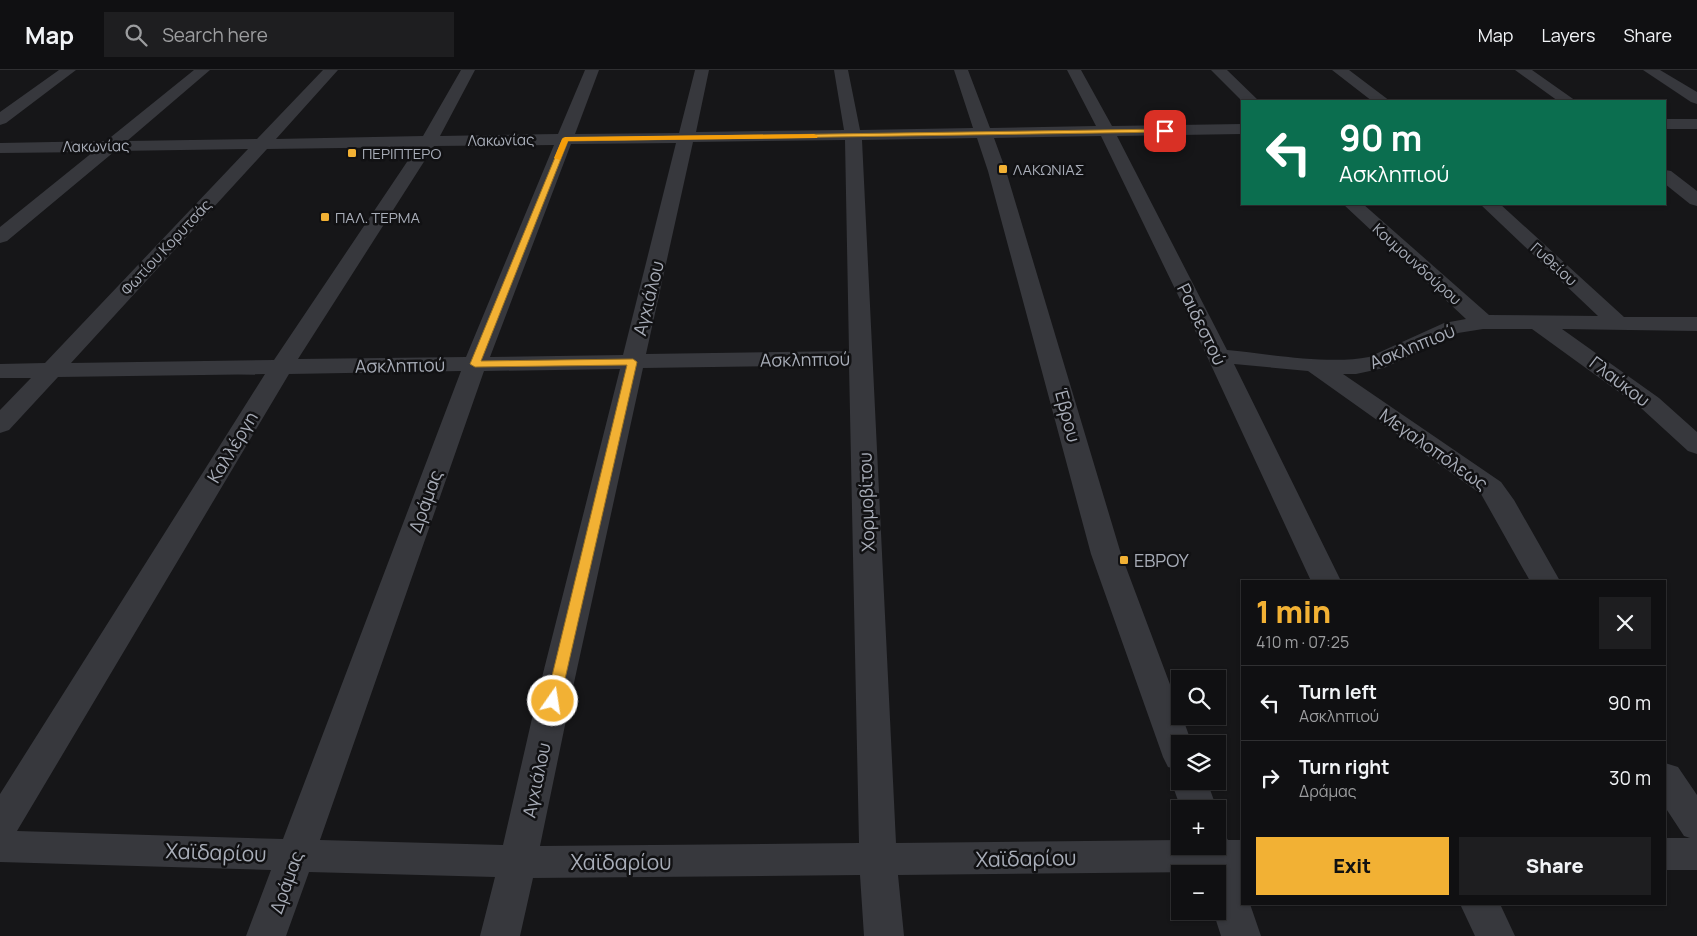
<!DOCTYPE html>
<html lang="en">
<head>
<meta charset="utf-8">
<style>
  body { margin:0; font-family:Manrope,sans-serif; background:#1e1e20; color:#f1f3f6; height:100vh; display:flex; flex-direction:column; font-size:19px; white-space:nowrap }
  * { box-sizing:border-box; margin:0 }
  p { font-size:16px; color:#9c9d9f }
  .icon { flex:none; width:28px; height:28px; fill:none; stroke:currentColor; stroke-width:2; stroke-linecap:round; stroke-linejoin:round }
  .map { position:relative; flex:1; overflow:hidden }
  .panel { position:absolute; left:1241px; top:510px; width:425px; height:325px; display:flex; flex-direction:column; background:#101012; border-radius:0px; box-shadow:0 1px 4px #0004,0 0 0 1px #303032 }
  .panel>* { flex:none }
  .banner { position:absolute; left:1241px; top:30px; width:425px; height:105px; border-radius:0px; box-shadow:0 1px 4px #0004,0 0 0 1px #303032; background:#0b6e4f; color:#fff; overflow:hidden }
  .controls { position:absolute; left:1171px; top:600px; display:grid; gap:10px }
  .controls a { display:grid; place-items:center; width:55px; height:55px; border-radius:0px; background:#101012; box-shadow:0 1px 4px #0004,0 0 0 1px #303032; font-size:25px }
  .pin { position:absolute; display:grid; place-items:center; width:42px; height:42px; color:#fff; margin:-21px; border-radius:10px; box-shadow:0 2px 8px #0006 }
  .me { position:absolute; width:55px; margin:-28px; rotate:13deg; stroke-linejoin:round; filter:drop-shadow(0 0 4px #0008) }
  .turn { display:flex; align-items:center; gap:18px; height:105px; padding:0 15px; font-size:22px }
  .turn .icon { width:65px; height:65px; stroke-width:2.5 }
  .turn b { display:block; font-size:35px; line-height:42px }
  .round { display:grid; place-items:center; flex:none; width:52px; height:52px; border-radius:0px; background:#1e1e20 }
  .overview { display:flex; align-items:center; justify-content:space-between; height:85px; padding:0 15px }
  h1 { font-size:30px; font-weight:800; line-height:38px; color:#f2b134 }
  .primary-button { display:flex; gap:10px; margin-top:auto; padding:10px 15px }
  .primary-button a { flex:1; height:58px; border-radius:0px; background:#f2b134; color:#111; font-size:20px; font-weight:800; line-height:58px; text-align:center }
  .primary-button a+a { background:#1e1e20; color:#f1f3f6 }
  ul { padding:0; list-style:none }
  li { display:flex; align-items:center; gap:15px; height:75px; padding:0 15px; border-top:1px solid #303032 }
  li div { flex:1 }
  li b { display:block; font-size:19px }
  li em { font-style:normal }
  header { display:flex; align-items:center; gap:30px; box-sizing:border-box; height:70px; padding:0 25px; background:#101012; border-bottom:1px solid #303032 }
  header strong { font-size:24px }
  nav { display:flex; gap:28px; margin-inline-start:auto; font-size:18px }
  .search { width:350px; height:45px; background:#1e1e20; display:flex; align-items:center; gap:12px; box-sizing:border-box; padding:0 18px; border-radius:0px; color:#9c9d9f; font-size:19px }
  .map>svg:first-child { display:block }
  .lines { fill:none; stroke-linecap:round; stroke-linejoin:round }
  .street { fill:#37383d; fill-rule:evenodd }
  .route { fill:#f2b134; stroke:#9d7322 }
  .slow { fill:#f59e0b }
  .poi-dot { fill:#f2b134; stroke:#111113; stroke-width:2 }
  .labels { text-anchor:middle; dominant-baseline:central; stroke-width:5; stroke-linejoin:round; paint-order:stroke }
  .far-street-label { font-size:15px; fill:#a8adb8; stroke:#111113 }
  .far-poi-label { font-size:15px; fill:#a8adb8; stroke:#111113; text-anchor:start }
  .street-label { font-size:18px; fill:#a8adb8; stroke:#111113 }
  .poi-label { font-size:18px; fill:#a8adb8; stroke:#111113; text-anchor:start }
  .near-street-label { font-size:21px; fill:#a8adb8; stroke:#111113 }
</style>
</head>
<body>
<header>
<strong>Map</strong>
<div class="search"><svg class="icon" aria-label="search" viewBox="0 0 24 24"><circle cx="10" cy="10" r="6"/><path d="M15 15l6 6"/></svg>Search here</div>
<nav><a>Map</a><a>Layers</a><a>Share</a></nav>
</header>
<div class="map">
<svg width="1697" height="866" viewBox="0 0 1697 866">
  <rect width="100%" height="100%" fill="#161618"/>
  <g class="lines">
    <path class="street" d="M59,0h17l-70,53 -6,2v-13z
      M194,0h16l-83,71 130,-2 66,-69h15l-62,69 147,-3 38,-66h14l-35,66 118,-2 27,-64h14l-24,64 104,-1 16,-63h14l-13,62 148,-2 -10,-60h14l12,60 113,-2 -19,-58h14l22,58 106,-2 -29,-56h14l31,56 130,-2v10l-125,2 110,214c42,4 102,15 142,7l75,-34 22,-4 -123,-115h20l126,111 109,1 -118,-112h20l124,113h73v14l-135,-2 97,69 38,34v22l-9,-3 -47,-43 -109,-79h-49l-25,4 -74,35 -28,6h-13l158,108 13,18 46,81h-30l-49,-87 -173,-123 -74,-7 107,217h-30l-119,-257 -91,-188 -107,2 12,33 115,383 59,157v5h2l10,28h-12v37h27l10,28h-36l-10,-28 8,-11 -11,-3 -5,-10 -72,-203 -103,-383 -11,-33 -115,2 34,703 284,-3v6h38v-14l7,3 3,5h14v32h-2l2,9v23h8l11,32h-40l-8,-25h5v-37l-17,-2 -303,3 6,61h-40l-4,-61 -327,3 -13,58h-40l15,-59 -186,-5 -23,64h-40l25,-66 -271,-8v-68l265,-420 -207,3 -49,53 -9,3v-23l31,-32h-31v-14l45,-1 203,-214 -133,2 -108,90 -7,2v-16l93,-75 -93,1v-10l106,-2zM845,70l4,211 -203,3 47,-212zM676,73l-53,212 -133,2 81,-213zM554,75l-88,212 -168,2 136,-213zM417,77l-143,213 -203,3 196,-214zM849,295l10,478 -319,3 30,-145 73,-333zM620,299l-84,332 -33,144 -183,-5 164,-469zM461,301l-178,468 -266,-8 272,-457z
      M1211,0h16l32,31h-17z
      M1332,0h17l41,31h-18z
      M1515,0h17l44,31h-18z
      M1643,0h17l37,22v12l-6,-2z
      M1665,49h32v10h-32z
      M1665,100l6,1 26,20v15l-7,-2 -25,-20z
      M1665,693l13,4 19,28v75h-32v-32h25l-6,-2 -19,-29z
      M1460,834h40l15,32h-40z"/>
  </g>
  <path class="route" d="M1165,59l4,2 -1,1 -600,9 -87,220 152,-2 4,3 -77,339 -2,4 -5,1 -5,-1 -2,-4 81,-336 -152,2 -5,-3 93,-226z"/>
  <path class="slow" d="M814,64l4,2 -1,2 -249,3 -8,19 -6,-2 8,-19 3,-2z"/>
  <g class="poi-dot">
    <rect x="347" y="78" width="10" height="10" rx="2.5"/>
    <rect x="998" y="94" width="10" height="10" rx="2.5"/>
    <rect x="320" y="142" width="10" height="10" rx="2.5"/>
    <rect x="1119" y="485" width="10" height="10" rx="2.5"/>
  </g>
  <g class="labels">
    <g class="far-street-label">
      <text transform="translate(501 70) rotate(-1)">Λακωνίας</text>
      <text transform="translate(96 76) rotate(-1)">Λακωνίας</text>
      <text transform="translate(166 177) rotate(-47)">Φωτίου Κορυτσάς</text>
      <text transform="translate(1417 194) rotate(42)">Κουμουνδούρου</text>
      <text transform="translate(1554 194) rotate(42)">Γυθείου</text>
    </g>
    <g class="far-poi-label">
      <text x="362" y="83">ΠΕΡΙΠΤΕΡΟ</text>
      <text x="1013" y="99">ΛΑΚΩΝΙΑΣ</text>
      <text x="335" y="147">ΠΑΛ. ΤΕΡΜΑ</text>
    </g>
    <g class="street-label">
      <text transform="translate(648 228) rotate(-76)">Αγχιάλου</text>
      <text transform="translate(1202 254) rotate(64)">Ραιδεστού</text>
      <text transform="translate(1412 276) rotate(-22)">Ασκληπιού</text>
      <text transform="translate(805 289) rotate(-1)">Ασκληπιού</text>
      <text transform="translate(400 295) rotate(-1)">Ασκληπιού</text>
      <text transform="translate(1620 311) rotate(37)">Γλαύκου</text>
      <text transform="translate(1068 345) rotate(75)">Έβρου</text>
      <text transform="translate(232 377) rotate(-59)">Καλλέργη</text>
      <text transform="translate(1434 379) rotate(35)">Μεγαλοπόλεως</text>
      <text transform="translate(425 431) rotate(-70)">Δράμας</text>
      <text transform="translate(866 432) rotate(-92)">Χορμοβίτου</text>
      <text transform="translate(536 710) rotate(-78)">Αγχιάλου</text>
      <text transform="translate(286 812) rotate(-70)">Δράμας</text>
    </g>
    <g class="poi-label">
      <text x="1134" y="490">ΕΒΡΟΥ</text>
    </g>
    <g class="near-street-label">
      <text transform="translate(216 782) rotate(2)">Χαϊδαρίου</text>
      <text transform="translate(1026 788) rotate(-1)">Χαϊδαρίου</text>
      <text x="621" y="792">Χαϊδαρίου</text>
    </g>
  </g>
</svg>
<div class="controls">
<a><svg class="icon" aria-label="search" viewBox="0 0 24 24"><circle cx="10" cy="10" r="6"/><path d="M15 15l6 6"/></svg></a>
<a><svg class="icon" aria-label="layers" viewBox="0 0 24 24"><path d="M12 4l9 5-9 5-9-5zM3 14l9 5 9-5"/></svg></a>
<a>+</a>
<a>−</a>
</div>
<div class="pin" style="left:1165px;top:61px;background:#d93025"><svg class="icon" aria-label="arrive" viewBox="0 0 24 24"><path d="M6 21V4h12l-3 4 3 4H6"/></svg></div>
<svg class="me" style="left:553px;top:631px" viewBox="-20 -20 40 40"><circle r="17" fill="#f2b134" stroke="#fff" stroke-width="3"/><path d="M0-11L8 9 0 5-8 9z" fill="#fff"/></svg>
<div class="banner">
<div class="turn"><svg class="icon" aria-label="left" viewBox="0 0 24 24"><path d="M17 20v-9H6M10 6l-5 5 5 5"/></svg><div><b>90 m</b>Ασκληπιού</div></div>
</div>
<section class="panel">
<div class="overview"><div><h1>1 min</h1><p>410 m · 07:25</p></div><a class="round"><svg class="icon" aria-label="close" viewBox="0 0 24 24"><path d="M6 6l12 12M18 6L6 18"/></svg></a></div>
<ul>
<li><svg class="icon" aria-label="left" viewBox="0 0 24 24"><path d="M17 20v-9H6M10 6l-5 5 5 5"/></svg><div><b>Turn left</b><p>Ασκληπιού</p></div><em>90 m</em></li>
<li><svg class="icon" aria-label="right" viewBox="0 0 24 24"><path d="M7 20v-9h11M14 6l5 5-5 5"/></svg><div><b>Turn right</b><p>Δράμας</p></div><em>30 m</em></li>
</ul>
<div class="primary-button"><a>Exit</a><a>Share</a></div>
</section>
</div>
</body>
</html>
